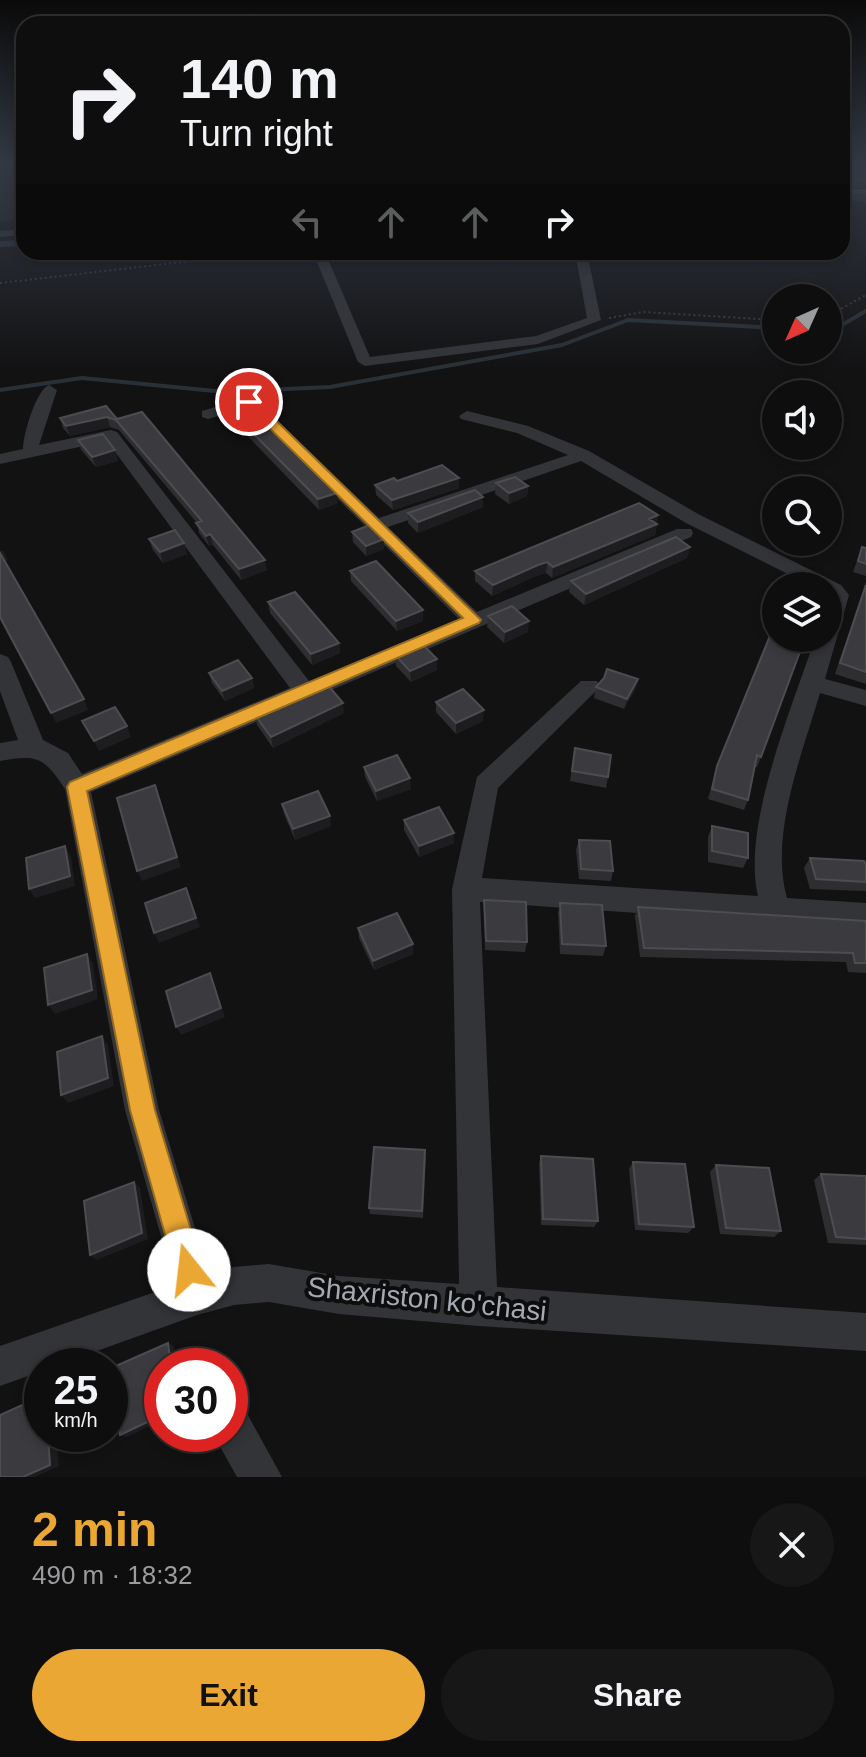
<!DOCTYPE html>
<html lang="en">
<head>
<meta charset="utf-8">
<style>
  body { margin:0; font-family:Arial,sans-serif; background:#171717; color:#f1f3f6; height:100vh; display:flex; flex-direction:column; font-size:30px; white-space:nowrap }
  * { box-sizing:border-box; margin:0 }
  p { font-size:26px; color:#9b9c9e }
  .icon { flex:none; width:44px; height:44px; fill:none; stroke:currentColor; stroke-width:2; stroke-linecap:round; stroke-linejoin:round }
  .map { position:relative; height:1477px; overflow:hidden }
  .details { display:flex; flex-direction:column; background:#0e0e0e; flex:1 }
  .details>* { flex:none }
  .hud { position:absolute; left:16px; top:16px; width:834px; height:244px; border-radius:24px; box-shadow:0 4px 12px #0003,0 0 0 2px #2e2e2e; background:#0e0e0e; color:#f1f3f6; overflow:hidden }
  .needle { width:52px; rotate:225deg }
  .controls { position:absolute; left:762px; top:284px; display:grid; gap:16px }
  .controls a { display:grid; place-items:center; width:80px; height:80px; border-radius:50%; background:#0e0e0e; box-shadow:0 4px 12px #0003,0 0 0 2px #2e2e2e; font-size:40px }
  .speed { position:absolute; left:24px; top:1348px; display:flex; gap:16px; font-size:40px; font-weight:700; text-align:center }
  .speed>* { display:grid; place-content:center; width:104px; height:104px; border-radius:50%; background:#0e0e0e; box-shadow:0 4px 12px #0003,0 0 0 2px #2e2e2e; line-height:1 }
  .speed small { font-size:20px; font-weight:400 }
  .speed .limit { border:12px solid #d22; background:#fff; color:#111 }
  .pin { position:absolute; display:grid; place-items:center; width:68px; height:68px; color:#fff; margin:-34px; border:4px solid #fff; border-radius:50%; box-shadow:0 2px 8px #0007 }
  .me { position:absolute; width:88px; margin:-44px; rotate:344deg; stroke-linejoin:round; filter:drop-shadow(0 0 6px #0008) }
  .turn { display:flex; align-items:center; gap:28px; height:168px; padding:0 32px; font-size:36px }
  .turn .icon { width:104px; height:104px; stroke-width:2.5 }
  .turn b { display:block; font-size:56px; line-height:68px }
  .lanes { display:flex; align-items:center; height:76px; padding:0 32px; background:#0003; justify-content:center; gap:40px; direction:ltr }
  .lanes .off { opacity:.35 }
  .round { display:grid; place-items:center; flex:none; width:84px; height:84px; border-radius:42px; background:#171717 }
  .overview { display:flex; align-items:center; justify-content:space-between; height:136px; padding:0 32px }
  h1 { font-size:48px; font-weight:800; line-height:60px; color:#eaa733 }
  .cta { display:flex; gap:16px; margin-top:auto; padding:16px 32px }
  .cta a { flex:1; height:92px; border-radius:48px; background:#eaa733; color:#111; font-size:32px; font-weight:800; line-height:92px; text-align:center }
  .cta a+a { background:#171717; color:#f1f3f6 }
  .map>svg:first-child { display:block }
  .built { fill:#1e1e20 }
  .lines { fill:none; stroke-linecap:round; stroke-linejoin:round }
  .stream { stroke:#293137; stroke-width:4 }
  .canal { fill:#293137; fill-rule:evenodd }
  .path { stroke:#393b3f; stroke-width:2; stroke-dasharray:2 3; stroke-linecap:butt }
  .minor { fill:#333438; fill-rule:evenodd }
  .wall { fill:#2e2e31 }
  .shaded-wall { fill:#1d1d1f }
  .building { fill:#3b3b3f; stroke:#4b4d51; stroke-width:2 }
  .route { fill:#eaa733; stroke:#986d21; stroke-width:2 }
  .labels { text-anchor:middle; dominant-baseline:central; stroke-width:8; stroke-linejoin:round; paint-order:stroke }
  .near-street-label { font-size:28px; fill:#a4a9b4; stroke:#0d0d0e }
</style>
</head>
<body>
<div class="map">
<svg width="866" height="1477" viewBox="0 0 866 1477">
  <rect width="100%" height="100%" fill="#121213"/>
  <path class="built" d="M0,164h24v66h-9v-10l-15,2z"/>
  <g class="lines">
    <path class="stream" d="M828,333l38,-22
      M0,390l82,-12 143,14 105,-5 232,-42 66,-25 148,8"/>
    <path class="canal" d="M24,240v6l-24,1v-6z"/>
    <path class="path" d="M0,283l235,-27
      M828,316l38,-21
      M609,318l34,-6 133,8"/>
    <path class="minor" d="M842,190h24v6h-24z
      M24,229v6l-24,2v-6z
      M313,252h12l45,105 166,-21 51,-18 -12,-66h12l14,68 -63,24 -173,22 -7,-4z
      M49,385l8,5 -18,55 72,-15 6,2 192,249 150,-62 -213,-211 -38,11 -6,-2v-6l47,-14 6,2 124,119 189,-63 -51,-22 -56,-14 -2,-3 8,-5 61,15 61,25 111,64 141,70 8,10 -24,84 41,11v16l-46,-13c-18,62 -51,142 -33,205l79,5v26l-386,-27 17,385 369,26v38l-387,-25 -140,-12 -70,-12 -35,3 -37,10 -142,51h-13v5l-42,15v-40l175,-61 -50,-175 -60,-321c-21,-32 -28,-35 -65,-28v-18l18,-3 -18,-49v-37l8,3 3,5 32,78 25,13 14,21 208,-86 -183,-247 -107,23v-10l23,-5c0,-14 13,-59 26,-64zM581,461l105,62 126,63h16v52h-13c-22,68 -74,188 -57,258l-276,-18 16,-90 102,-101 -3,-6h-16l-104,96 -25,112 7,395 -120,-8 -70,-12 -35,3 -25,7 -50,-164 -68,-318 600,-255 2,-4 -2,-4h-14l-200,83 -89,-85z
      M230,1404l15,6 37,67h-45l-24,-43h17z"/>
  </g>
  <path class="wall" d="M866,166v22l-24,-1v-20z
    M866,190v13l-4,-2 -20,-2 3,-8z
    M106,406l11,13 150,151 -26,10 -28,-35 -4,1 -10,-13 -2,-10 -78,-93 -9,-3 -40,9 -7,-8 -3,-10z
    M232,412l106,91 -19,7 -85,-88z
    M78,440l37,10 3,11 -22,6 -15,-17z
    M397,481l62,7 -66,22 -17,-15 -1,-10z
    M496,483l32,3 -1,10 -18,8 -14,-10z
    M483,507l-65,26 -10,-10v-10z
    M656,523l1,1 -2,11 -103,43 -6,-5 -10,3 -44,20 -17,-15v-10z
    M352,532l32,17 -18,7 -13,-14z
    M149,539l38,15 -24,9 -10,-13z
    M690,547l-3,11 -103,47 -15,-13 2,-11z
    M862,547l4,1v28l-13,-4z
    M350,571l73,39v11l-26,10 -46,-50z
    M866,581v103l-31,-10z
    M268,602l71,41 1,10 -28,12 -42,-52z
    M488,616l40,16 -24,11 -17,-16z
    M776,621l-15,136 -4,10h-2l-7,33 -4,10 -36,-11 9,-33z
    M395,655l42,15 -26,12 -15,-16z
    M209,673l43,5 2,10 -29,13 -13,-18z
    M604,678l34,1 -3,11 -11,19 -30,-11 2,-11z
    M436,702l47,19 -27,13 -20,-22z
    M344,713l-71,35 -16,-23 -2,-10z
    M575,748l33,29 -2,11 -36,-7z
    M364,767l47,22 -34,12 -12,-24z
    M282,804l49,22 -36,14 -11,-26z
    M404,820l50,13v10l-35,14 -15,-27z
    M712,826l36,32 -5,10 -35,-6v-25z
    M579,840l34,31 -2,10 -32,-2 -3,-29z
    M810,858l56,7v26l-56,-2 -6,-21z
    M484,900l43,42 -2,10 -40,-2z
    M560,903l46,43 -3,10 -43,-2 -2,-41z
    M638,907l228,14v52l-18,-1 -2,-10 -206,-5 -5,-41z
    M358,928l55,16v10l-39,16 -15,-32z
    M541,1156l57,65 -4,6 -53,-2 -2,-62z
    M426,1157l-3,61 -53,-4 -1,-6z
    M633,1162l61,65 -6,6 -53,-3 -6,-61z
    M716,1165l65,66 -7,6 -54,-3 -10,-62z
    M821,1174l45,2v69l-38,-2 -14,-63z"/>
  <path class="shaded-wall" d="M107,417l3,10 -40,9 -4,-10z
    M115,450l3,11 -22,6 -4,-10z
    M459,478v10l-66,22 -1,-10z
    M528,486l-1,10 -18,8v-11z
    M337,493l1,10 -19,7 -1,-11z
    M483,497v10l-65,26v-11z
    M658,515l-3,20 -103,43 1,-11z
    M210,534l3,11 -4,1 -3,-10z
    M384,539v10l-18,7v-10z
    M184,543l3,11 -24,9 -3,-11z
    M690,547l-3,11 -103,47 2,-11z
    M3,550l5,10 -4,2 -4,-8v-3z
    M265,560l2,10 -26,10 -2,-11z
    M547,562l-1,11 -10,3 -44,20 1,-11 45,-20z
    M423,610v11l-26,10 -1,-10z
    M529,621l-1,11 -24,11 1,-11z
    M339,643l1,10 -28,12 -1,-11z
    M437,659v11l-26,12 -1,-11z
    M252,678l2,10 -29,13 -3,-10z
    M638,679l-3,11 -11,19 3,-10z
    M84,699l4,11 -32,13 -5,-10z
    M343,703l1,10 -71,35 -2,-11z
    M484,710l-1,11 -27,13v-11z
    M127,726l4,11 -32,14 -5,-10z
    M410,778l1,11 -34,12 -1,-10z
    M155,785l26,82 -39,14 -5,-10z
    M330,816l1,10 -36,14 -2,-11z
    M454,833v10l-35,14v-11z
    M65,846l6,11 4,29 -40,12 -6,-9z
    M186,888l14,39 -41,16 -5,-10z
    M413,944v10l-39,16 -1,-9z
    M87,954l6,9 5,36 -43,15 -7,-9z
    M210,973l15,44 -44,18 -5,-8z
    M102,1036l6,9 6,41 -46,17 -7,-8z
    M134,1182l6,6 8,51 -51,21 -7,-5z
    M168,1343l6,3 3,20h-6z
    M162,1415v5l-35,17 -7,-2z
    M48,1434h8l3,32 -24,11h-12z"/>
  <path class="building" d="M866,166v14l-22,-1 -2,7v-19z
    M866,190v3l-21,-2z
    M106,406l11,13 25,-7 123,148 -26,9 -29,-35 -4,2 -10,-13 6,-2 -86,-101 -9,-3 -41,9 -6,-8z
    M249,407l88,86 -19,6 -86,-87z
    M103,434l12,16 -23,7 -14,-17z
    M442,465l17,13 -67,22 -17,-15 19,-7 3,3z
    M515,477l13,9 -19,7 -13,-10z
    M475,490l8,7 -65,25 -10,-9z
    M639,503l19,12 -9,4 8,5 -104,43 -6,-5 -9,3 -45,20 -18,-14z
    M370,525l14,14 -18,7 -14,-14z
    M175,530l9,13 -24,9 -11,-13z
    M676,537l14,10 -104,47 -15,-13z
    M862,547l4,1v16l-8,-3z
    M0,553l84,146 -33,14 -51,-96z
    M376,561l47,49 -27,11 -46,-50z
    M866,585v87l-26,-9z
    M295,592l44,51 -28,11 -43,-52z
    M512,606l17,15 -24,11 -17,-16z
    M776,621v17h29l-44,119 -4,-2 -9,45 -36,-11 5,-23z
    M422,644l15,15 -27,12 -15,-16z
    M238,660l14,18 -30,13 -13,-18z
    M607,669l31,10 -11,20 -31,-12 8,-9z
    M327,684l16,19 -72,34 -16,-22z
    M463,689l21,21 -28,13 -20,-21z
    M115,707l12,19 -33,15 -12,-20z
    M575,748l36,7 -3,22 -36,-6z
    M397,755l13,23 -34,13 -12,-24z
    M155,785l22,72 -40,14 -20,-73z
    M318,791l12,25 -37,13 -11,-25z
    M439,807l15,26 -35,13 -15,-26z
    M712,826l36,7v25l-36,-7z
    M579,840l31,1 3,30 -32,-2z
    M65,846l5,30 -41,13 -3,-31z
    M810,858l54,3 2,4v17l-50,-3z
    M186,888l10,30 -42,15 -9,-30z
    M484,900l42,2 1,40 -41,-1z
    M560,903l42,2 4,41 -44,-2z
    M638,907l228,14v42h-11l-2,-10 -209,-5z
    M397,913l16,31 -40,17 -15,-33z
    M87,954l5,36 -44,15 -4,-37z
    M210,973l11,35 -45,19 -10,-36z
    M102,1036l6,42 -47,17 -4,-43z
    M374,1147l51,3 -3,61 -53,-3z
    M541,1156l52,3 5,62 -55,-2z
    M633,1162l52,2 9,63 -55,-3z
    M716,1165l53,3 12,63 -55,-3z
    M821,1174l45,2v63l-30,-2z
    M134,1182l8,51 -52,22 -6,-54z
    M168,1343l3,23h-9v49l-42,20 -9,-67z
    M42,1396v38h6l2,31 -27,12h-23v-62z"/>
  <linearGradient id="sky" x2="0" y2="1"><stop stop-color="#0a0a0a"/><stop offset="0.44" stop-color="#333944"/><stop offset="1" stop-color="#333944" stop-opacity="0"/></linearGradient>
  <rect width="866" height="371" fill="url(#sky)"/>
  <path class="route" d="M245,399h9l227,221 -2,3 -392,168 68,319 48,160 -4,10 -10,4 -10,-4 -4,-10 -45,-160 -63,-323 3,-5 393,-164 -218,-214z"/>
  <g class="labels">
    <g class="near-street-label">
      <text transform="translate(427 1299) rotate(6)">Shaxriston ko'chasi</text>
    </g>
  </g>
</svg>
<div class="controls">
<a><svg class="needle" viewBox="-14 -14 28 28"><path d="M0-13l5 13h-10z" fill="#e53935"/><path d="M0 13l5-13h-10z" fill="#9b9c9e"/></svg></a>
<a><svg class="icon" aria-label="sound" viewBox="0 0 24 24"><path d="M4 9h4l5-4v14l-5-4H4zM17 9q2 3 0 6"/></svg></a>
<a><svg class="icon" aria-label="search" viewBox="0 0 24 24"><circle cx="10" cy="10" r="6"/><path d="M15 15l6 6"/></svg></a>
<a><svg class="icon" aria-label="layers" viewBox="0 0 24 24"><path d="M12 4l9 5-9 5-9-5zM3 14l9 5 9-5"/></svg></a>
</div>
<div class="speed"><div>25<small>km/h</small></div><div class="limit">30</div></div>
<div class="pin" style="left:249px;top:402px;background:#d93025"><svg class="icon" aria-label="arrive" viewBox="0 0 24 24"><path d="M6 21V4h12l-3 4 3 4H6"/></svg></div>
<svg class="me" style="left:189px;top:1270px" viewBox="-20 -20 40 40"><circle r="19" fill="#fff"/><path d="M0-13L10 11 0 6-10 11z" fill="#eaa733"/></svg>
<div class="hud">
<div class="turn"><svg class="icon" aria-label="right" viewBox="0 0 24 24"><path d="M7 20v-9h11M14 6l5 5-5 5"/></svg><div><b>140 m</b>Turn right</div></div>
<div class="lanes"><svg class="icon off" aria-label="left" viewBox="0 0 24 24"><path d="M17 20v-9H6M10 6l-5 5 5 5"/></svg><svg class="icon off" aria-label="ahead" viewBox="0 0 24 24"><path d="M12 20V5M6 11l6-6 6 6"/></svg><svg class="icon off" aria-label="ahead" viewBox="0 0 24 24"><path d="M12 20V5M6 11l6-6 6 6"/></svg><svg class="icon" aria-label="right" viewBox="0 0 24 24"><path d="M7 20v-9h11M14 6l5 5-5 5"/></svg></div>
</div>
</div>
<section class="details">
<div class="overview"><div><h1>2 min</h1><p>490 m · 18:32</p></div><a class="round"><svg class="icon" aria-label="close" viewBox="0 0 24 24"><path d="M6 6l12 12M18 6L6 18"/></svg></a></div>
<div class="cta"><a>Exit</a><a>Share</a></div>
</section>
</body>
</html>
